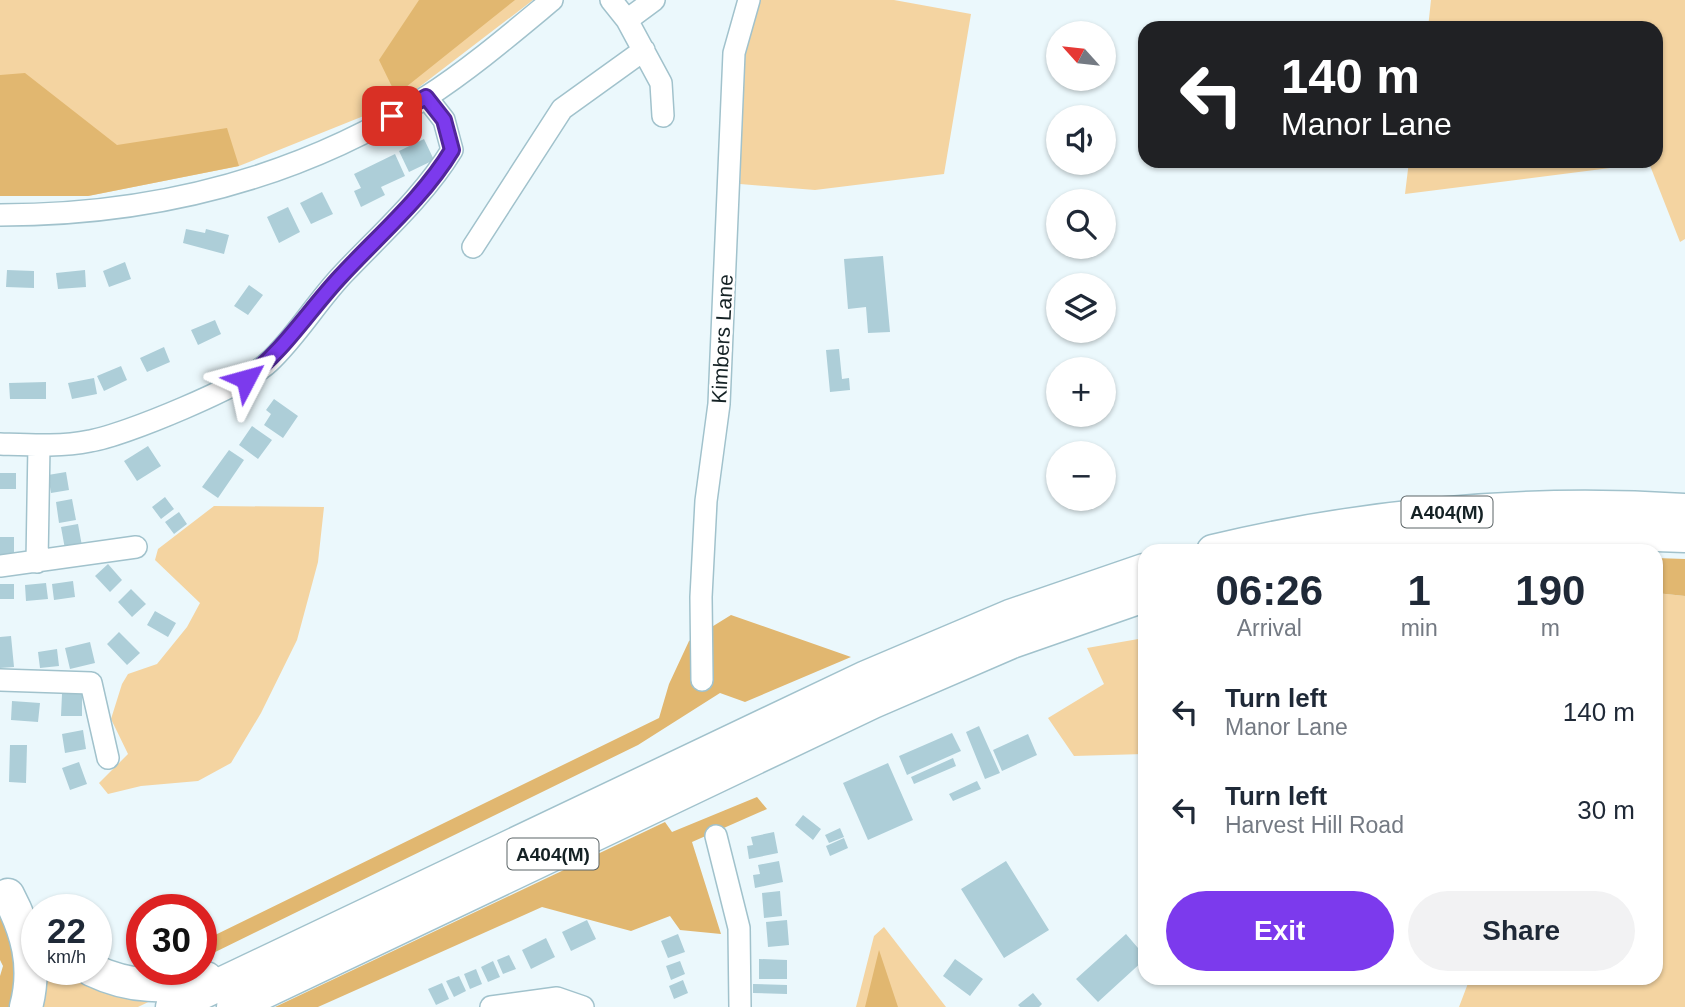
<!DOCTYPE html>
<html lang="en">
<head>
<meta charset="utf-8">
<style>
  body { margin:0; font-family:Arial,sans-serif; background:#f2f2f3; color:#1f2937; height:100vh; display:flex; flex-direction:column; font-size:26px; white-space:nowrap }
  * { box-sizing:border-box; margin:0 }
  p { font-size:23px; color:#747a83 }
  .icon { flex:none; width:38px; height:38px; fill:none; stroke:currentColor; stroke-width:2; stroke-linecap:round; stroke-linejoin:round }
  .map { position:relative; flex:1; overflow:hidden }
  .details { position:absolute; left:1138px; top:544px; width:525px; height:441px; display:flex; flex-direction:column; background:#fff; border-radius:21px; box-shadow:0 2px 5px #0004 }
  .details>* { flex:none }
  .top-card { position:absolute; left:1138px; top:21px; width:525px; height:147px; border-radius:21px; box-shadow:0 2px 5px #0004; background:#202124; color:#fff; overflow:hidden }
  .needle { width:46px; rotate:297deg }
  .fabs { position:absolute; left:1046px; top:21px; display:grid; gap:14px }
  .fabs a { display:grid; place-items:center; width:70px; height:70px; border-radius:50%; background:#fff; box-shadow:0 2px 5px #0004; font-size:35px }
  .speed { position:absolute; left:21px; top:894px; display:flex; gap:14px; font-size:35px; font-weight:700; text-align:center }
  .speed>* { display:grid; place-content:center; width:91px; height:91px; border-radius:50%; background:#fff; box-shadow:0 2px 5px #0004; line-height:1 }
  .speed small { font-size:18px; font-weight:400 }
  .speed .limit { border:10px solid #d22; background:#fff; color:#111 }
  .pin { position:absolute; display:grid; place-items:center; width:60px; height:60px; color:#fff; margin:-30px; border-radius:14px; box-shadow:0 4px 10px #0006 }
  .me { position:absolute; width:77px; margin:-38px; rotate:51deg; stroke-linejoin:round; filter:drop-shadow(0 0 5px #0008) }
  .turn { display:flex; align-items:center; gap:24px; height:147px; padding:0 28px; font-size:32px }
  .turn .icon { width:91px; height:91px; stroke-width:2.5 }
  .turn b { display:block; font-size:49px; line-height:60px }
  .eta { display:flex; justify-content:space-evenly; align-items:center; height:119px; text-align:center }
  .eta b { font-size:42px; font-weight:600; line-height:49px }
  .action { display:flex; gap:14px; margin-top:auto; padding:14px 28px }
  .action a { flex:1; height:80px; border-radius:42px; background:#7c3aed; color:#fff; font-size:28px; font-weight:600; line-height:80px; text-align:center }
  .action a+a { background:#f2f2f3; color:#1f2937 }
  ul { padding:0; list-style:none }
  li { display:flex; align-items:center; gap:21px; height:98px; padding:0 28px }
  li div { flex:1 }
  li b { display:block; font-size:26px }
  li em { font-style:normal }
  .map>svg:first-child { display:block }
  .green { fill:#f4d4a1 }
  .forest { fill:#e1b770 }
  .building { fill:#adced8 }
  .lines { fill:none; stroke-linecap:round; stroke-linejoin:round }
  .minor-casing { stroke:#a1c2cc; stroke-width:24 }
  .highway-casing { stroke:#a1c2cc; stroke-width:35 }
  .minor { stroke:#fff; stroke-width:21 }
  .highway { stroke:#fff; stroke-width:32 }
  .route-casing { stroke:#51269a; stroke-width:18 }
  .route { stroke:#7c3aed; stroke-width:12 }
  .labels { text-anchor:middle; dominant-baseline:central; stroke-width:5; stroke-linejoin:round; paint-order:stroke }
  .shield { fill:#fff; stroke:#5b6466; stroke-width:2 }
  .shield-label { font-size:19px; font-weight:bold; fill:#152225 }
  .street-label { font-size:21px; fill:#152225; stroke:#fff }
</style>
</head>
<body>
<div class="map">
<svg width="1685" height="1007" viewBox="0 0 1685 1007">
  <rect width="100%" height="100%" fill="#ebf8fc"/>
  <path class="green" d="M0,0h533l-132,101 -162,65 -151,30h-88z
    M758,0h136l77,14 -27,160 -129,16 -75,-6 4,-132z
    M1431,0h254v239l-5,3 -31,-79 -244,31 4,-33h247v-133h-228z
    M214,506l110,1 -6,55 -21,78 -36,73 -30,50 -33,18 -57,5 -33,8 -9,-11 29,-29 -17,-35 11,-35 6,-10 29,-10 30,-37 13,-24 -45,-43 3,-11z
    M1656,593l29,3v411h-226l11,-29h186z
    M1144,638v116l-70,2 -26,-38 56,-34 -17,-36z
    M884,927l62,80h-90l18,-71z
    M38,970h42l89,22 -31,15h-104z"/>
  <path class="forest" d="M419,0h96l-119,95 -17,-35z
    M25,73l92,72 110,-17 12,38 -151,30h-88v-121z
    M1656,558l29,1v37l-29,-3z
    M731,615l120,42 -106,45 -25,-9 -82,52 -437,214v-21l10,-1 448,-219 10,-34 20,-43z
    M757,797l10,12 -75,33 29,92 -41,-4 -10,-14 -39,15 -89,-24 -224,100h-43l390,-185 7,10z
    M0,910l20,50 -7,47h-13v-31l3,-10 -3,-6z
    M879,950l19,57h-33z"/>
  <path class="building" d="M424,139l10,21 -25,12 -10,-21z
    M395,154l10,22 -24,11 4,8 -24,12 -7,-16 7,-3 -7,-14z
    M322,192l11,22 -22,10 -11,-21z
    M288,207l12,25 -21,11 -12,-26z
    M186,229l19,4 1,-4 23,6 -5,19 -41,-11z
    M883,256l7,76 -22,1 -2,-26 -18,2 -4,-50z
    M125,262l6,17 -22,8 -6,-16z
    M7,270l27,1v17l-28,-1z
    M85,270l1,17 -28,2 -2,-16z
    M249,285l14,10 -15,20 -14,-9z
    M215,320l6,14 -23,11 -7,-15z
    M164,347l6,15 -23,10 -7,-14z
    M839,349l3,30 7,-1 1,12 -20,2 -4,-42z
    M121,366l6,14 -23,11 -7,-15z
    M94,378l3,16 -25,5 -4,-16z
    M46,382v17h-36l-1,-16z
    M274,399l24,17 -15,22 -19,-13 7,-11 -5,-4z
    M252,426l20,14 -14,19 -19,-14z
    M148,446l13,20 -24,15 -13,-20z
    M229,450l15,10 -26,38 -16,-11z
    M66,472l3,18 -18,3 -3,-18z
    M0,473h16v16h-16z
    M165,497l9,12 -13,10 -9,-12z
    M72,499l4,21 -17,3 -3,-21z
    M179,512l8,12 -13,10 -9,-12z
    M78,524l4,22 -17,3 -4,-22z
    M0,537h14v17h-14z
    M108,564l14,16 -12,12 -15,-16z
    M73,581l2,16 -21,3 -2,-16z
    M46,583l2,16 -22,2 -1,-16z
    M0,584h14v15h-14z
    M131,589l15,15 -14,13 -14,-15z
    M155,611l21,12 -8,14 -21,-12z
    M119,632l21,21 -13,12 -20,-21z
    M11,636l3,31 -14,1v-31z
    M90,642l5,21 -25,6 -5,-21z
    M57,649l2,17 -19,2 -2,-16z
    M62,694h20v22h-21z
    M12,701l28,2 -2,19 -27,-2z
    M979,726l21,47 -15,6 -19,-47z
    M83,730l3,19 -21,4 -3,-19z
    M952,733l9,18 -54,24 -8,-19z
    M1028,734l9,21 -35,16 -9,-21z
    M10,745h17l-1,38 -17,-1z
    M953,758l3,8 -42,18 -3,-7z
    M79,762l8,22 -17,6 -8,-22z
    M888,763l25,57 -45,20 -25,-57z
    M977,781l4,8 -28,12 -4,-7z
    M803,815l18,14 -8,11 -18,-15z
    M840,828l4,9 -15,6 -4,-8z
    M774,832l4,21 -29,6 -2,-13 6,-1 -2,-8z
    M844,838l4,10 -18,8 -4,-10z
    M779,861l4,21 -28,6 -2,-13 7,-1 -2,-9z
    M1006,861l43,69 -45,28 -43,-69z
    M780,891l2,25 -18,2 -2,-25z
    M587,920l9,19 -25,12 -9,-19z
    M787,920l2,25 -21,2 -2,-25z
    M678,934l7,18 -17,6 -7,-17z
    M1126,934l18,21v5l-46,42 -22,-23z
    M546,938l9,19 -24,12 -9,-19z
    M509,955l7,14 -13,5 -6,-14z
    M759,959l28,1v19h-28z
    M955,959l28,20 -13,17 -27,-20z
    M493,961l7,16 -12,5 -7,-15z
    M680,961l5,13 -14,6 -5,-14z
    M476,969l6,15 -12,5 -6,-15z
    M459,976l7,15 -12,6 -8,-16z
    M683,980l5,13 -14,6 -5,-13z
    M442,983l7,16 -13,6 -8,-16z
    M753,984l34,1v9l-34,-1z
    M1033,993l9,11 -3,3h-19l-2,-2z"/>
  <g class="lines">
    <g class="minor-casing">
      <path id="minor" d="M611,0l16,20 34,63 2,33
        M627,20l27,-20
        M0,215c153,0 295,-35 425,-117 45,-29 86,-64 127,-98
        M473,247l89,-138 82,-59
        M0,444c29,1 61,3 90,-3 35,-6 154,-55 179,-79 28,-26 48,-61 75,-89 37,-39 80,-77 108,-123l-8,-30 -18,-23
        M37,562l2,-117
        M0,566l136,-19
        M0,680l91,3 17,75
        M702,680l-1,-83 5,-96 13,-97 15,-351 15,-53
        M716,836l23,92 1,79
        M491,1007l66,-9 26,9"/>
    </g>
    <g class="highway-casing">
      <path id="highway" d="M1213,551c155,-37 313,-51 472,-41
        M1341,551c115,-17 229,-21 344,-15
        M8,895c19,36 29,71 18,112
        M92,970c38,18 74,19 114,8
        M172,1007l694,-330 144,-61 134,-46
        M233,1007l640,-305 139,-60 132,-46"/>
    </g>
    <use href="#minor" class="minor"/>
    <use href="#highway" class="highway"/>
  </g>
  <g class="lines">
    <g class="route-casing">
      <path id="route" d="M246,379c38,-28 63,-69 95,-103 38,-41 82,-78 111,-126l-8,-30 -18,-23 -34,19"/>
    </g>
    <use href="#route" class="route"/>
  </g>
  <g class="labels">
    <g class="shield">
      <rect x="1401.5" y="496.5" width="91" height="31" rx="5"/>
      <rect x="507.5" y="838.5" width="91" height="31" rx="5"/>
    </g>
    <g class="shield-label">
      <text x="1447" y="512">A404(M)</text>
      <text x="553" y="854">A404(M)</text>
    </g>
    <g class="street-label">
      <text transform="translate(722 339) rotate(-87)">Kimbers Lane</text>
    </g>
  </g>
</svg>
<div class="fabs">
<a><svg class="needle" viewBox="-14 -14 28 28"><path d="M0-13l5 13h-10z" fill="#e53935"/><path d="M0 13l5-13h-10z" fill="#747a83"/></svg></a>
<a><svg class="icon" aria-label="sound" viewBox="0 0 24 24"><path d="M4 9h4l5-4v14l-5-4H4zM17 9q2 3 0 6"/></svg></a>
<a><svg class="icon" aria-label="search" viewBox="0 0 24 24"><circle cx="10" cy="10" r="6"/><path d="M15 15l6 6"/></svg></a>
<a><svg class="icon" aria-label="layers" viewBox="0 0 24 24"><path d="M12 4l9 5-9 5-9-5zM3 14l9 5 9-5"/></svg></a>
<a>+</a>
<a>−</a>
</div>
<div class="speed"><div>22<small>km/h</small></div><div class="limit">30</div></div>
<div class="pin" style="left:392px;top:116px;background:#d93025"><svg class="icon" aria-label="arrive" viewBox="0 0 24 24"><path d="M6 21V4h12l-3 4 3 4H6"/></svg></div>
<svg class="me" style="left:246px;top:379px" viewBox="-20 -20 40 40"><path d="M0-17L14 15 0 8-14 15z" fill="#7c3aed" stroke="#fff" stroke-width="4"/></svg>
<div class="top-card">
<div class="turn"><svg class="icon" aria-label="left" viewBox="0 0 24 24"><path d="M17 20v-9H6M10 6l-5 5 5 5"/></svg><div><b>140 m</b>Manor Lane</div></div>
</div>
<section class="details">
<div class="eta">
<div><b>06:26</b><p>Arrival</p></div>
<div><b>1</b><p>min</p></div>
<div><b>190</b><p>m</p></div>
</div>
<ul>
<li><svg class="icon" aria-label="left" viewBox="0 0 24 24"><path d="M17 20v-9H6M10 6l-5 5 5 5"/></svg><div><b>Turn left</b><p>Manor Lane</p></div><em>140 m</em></li>
<li><svg class="icon" aria-label="left" viewBox="0 0 24 24"><path d="M17 20v-9H6M10 6l-5 5 5 5"/></svg><div><b>Turn left</b><p>Harvest Hill Road</p></div><em>30 m</em></li>
</ul>
<div class="action"><a>Exit</a><a>Share</a></div>
</section>
</div>
</body>
</html>
